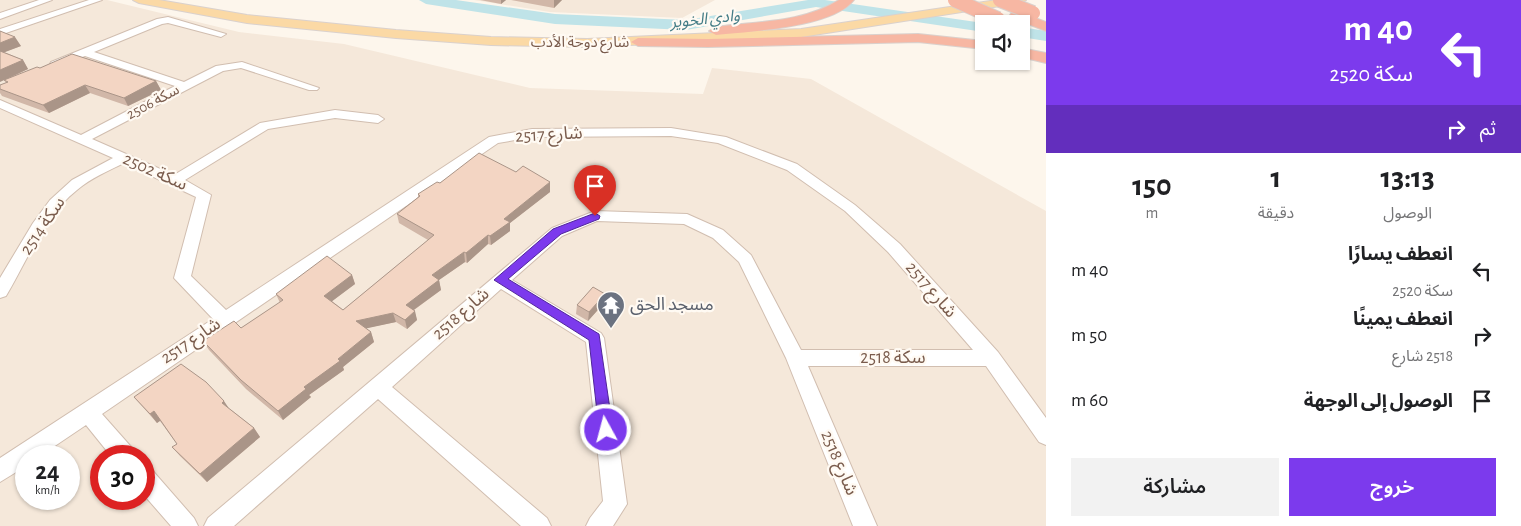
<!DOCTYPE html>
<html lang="ar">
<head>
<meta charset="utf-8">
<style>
  body { margin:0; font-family:"Alegreya Sans","Noto Sans Arabic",sans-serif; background:#f2f2f2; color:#202124; direction:rtl; height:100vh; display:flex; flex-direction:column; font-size:19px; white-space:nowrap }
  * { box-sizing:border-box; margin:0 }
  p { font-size:16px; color:#757577 }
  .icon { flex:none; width:28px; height:28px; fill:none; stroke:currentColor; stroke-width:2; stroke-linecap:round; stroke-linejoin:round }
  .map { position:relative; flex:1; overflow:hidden; direction:ltr }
  .details { display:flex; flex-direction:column; background:#fff; width:475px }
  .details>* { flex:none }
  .top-card { background:#7c3aed; color:#fff; overflow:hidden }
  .buttons { position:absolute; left:975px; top:15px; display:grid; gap:10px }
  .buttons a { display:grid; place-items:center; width:55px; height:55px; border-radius:0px; background:#fff; box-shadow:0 1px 4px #0004; font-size:25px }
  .speed { position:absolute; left:15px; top:445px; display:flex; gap:10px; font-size:25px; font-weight:700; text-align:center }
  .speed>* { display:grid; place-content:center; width:65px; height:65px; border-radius:50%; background:#fff; box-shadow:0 1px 4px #0004; line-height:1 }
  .speed small { font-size:12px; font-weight:400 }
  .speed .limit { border:8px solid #d22; background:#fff; color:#111 }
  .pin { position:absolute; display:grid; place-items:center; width:42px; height:42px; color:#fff; margin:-51px -21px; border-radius:50% 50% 50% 0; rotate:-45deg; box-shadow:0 0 5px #0007 }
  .pin .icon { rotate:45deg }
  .me { position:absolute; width:55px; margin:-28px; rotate:353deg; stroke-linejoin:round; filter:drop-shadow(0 0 4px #0008) }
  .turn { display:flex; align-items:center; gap:18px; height:105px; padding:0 25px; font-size:22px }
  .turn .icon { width:65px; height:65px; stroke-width:2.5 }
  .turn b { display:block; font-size:35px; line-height:42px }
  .then { display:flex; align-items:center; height:48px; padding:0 25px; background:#0003; gap:10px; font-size:19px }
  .eta { display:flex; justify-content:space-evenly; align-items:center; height:85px; text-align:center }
  .eta b { font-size:30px; font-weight:600; line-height:35px }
  .primary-button { display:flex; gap:10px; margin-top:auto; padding:10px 25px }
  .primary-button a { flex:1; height:58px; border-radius:0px; background:#7c3aed; color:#fff; font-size:20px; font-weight:600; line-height:58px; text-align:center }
  .primary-button a+a { background:#f2f2f2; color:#202124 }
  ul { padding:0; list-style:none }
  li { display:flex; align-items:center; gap:15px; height:65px; padding:0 25px }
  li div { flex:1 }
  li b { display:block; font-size:19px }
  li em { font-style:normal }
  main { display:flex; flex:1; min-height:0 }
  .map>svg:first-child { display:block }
  .residential { fill:#f5e8da; fill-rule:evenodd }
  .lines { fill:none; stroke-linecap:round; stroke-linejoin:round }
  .river { fill:#bfe3e8; fill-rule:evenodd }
  .minor-casing { stroke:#d1beb0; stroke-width:2 }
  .major-casing { stroke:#dad1cd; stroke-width:2 }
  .highway-casing { stroke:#dad1cd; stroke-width:2 }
  .minor { fill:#fff; fill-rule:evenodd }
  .major { fill:#fbd9a5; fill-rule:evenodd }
  .highway { fill:#f7b7a3; fill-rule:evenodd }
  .highway-bridge-casing { stroke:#dad1cd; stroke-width:16; stroke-linecap:butt }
  .highway-bridge { stroke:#f7b7a3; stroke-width:14 }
  .wall { fill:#d1b7a8 }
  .shaded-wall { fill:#aa9588 }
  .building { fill:#f3d5c3; stroke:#aa9588 }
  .route { fill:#7c3aed; stroke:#51269a }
  .labels { text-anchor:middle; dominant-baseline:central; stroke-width:4.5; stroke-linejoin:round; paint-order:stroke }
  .far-street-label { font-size:15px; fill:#7a5c4d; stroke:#fffaf3 }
  .far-water-label { font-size:16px; font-style:italic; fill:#437c86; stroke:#fffaf3 }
  .street-label { font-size:18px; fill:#7a5c4d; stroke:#fffaf3 }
  .worship-label { font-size:18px; fill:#5b616d; stroke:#fffaf3; text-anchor:start }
</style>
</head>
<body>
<main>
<section class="details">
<div class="top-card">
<div class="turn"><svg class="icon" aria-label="left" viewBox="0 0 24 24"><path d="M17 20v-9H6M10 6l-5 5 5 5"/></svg><div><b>40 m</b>سكة 2520</div></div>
<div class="then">ثم<svg class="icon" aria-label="right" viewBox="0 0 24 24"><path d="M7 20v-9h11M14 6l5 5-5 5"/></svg></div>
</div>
<div class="eta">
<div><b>13:13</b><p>الوصول</p></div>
<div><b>1</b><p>دقيقة</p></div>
<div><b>150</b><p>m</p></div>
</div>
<ul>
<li><svg class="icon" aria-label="left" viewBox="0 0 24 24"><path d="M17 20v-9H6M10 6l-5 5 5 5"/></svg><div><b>انعطف يسارًا</b><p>سكة 2520</p></div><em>40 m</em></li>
<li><svg class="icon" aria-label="right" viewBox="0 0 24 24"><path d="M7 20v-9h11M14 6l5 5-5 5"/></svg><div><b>انعطف يمينًا</b><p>2518 شارع</p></div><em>50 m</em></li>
<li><svg class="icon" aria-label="arrive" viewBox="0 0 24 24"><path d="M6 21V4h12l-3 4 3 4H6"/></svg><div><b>الوصول إلى الوجهة</b></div><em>60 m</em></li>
</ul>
<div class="primary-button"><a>خروج</a><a>مشاركة</a></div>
</section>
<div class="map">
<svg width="1046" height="526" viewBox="0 0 1046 526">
  <rect width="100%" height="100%" fill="#fdf6ec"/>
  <path class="residential" d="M0,0h107l132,32 105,12 186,44 173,6 9,-26 99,11 235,132v315h-1046zM26,456h43v43h-43zM101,456h43v43h-43z
    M474,0h241l-33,18 -132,-6z"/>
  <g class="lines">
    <path class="river" d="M419,0h37l99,14 131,6 122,-20h17l165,24h-6v8l-168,-25 -130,23 -131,-6 -129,-20z
      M1021,27l25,4v10l-25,-4z"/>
    <g class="minor-casing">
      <path id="minor" d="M39,0h13l-52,19v-6z
        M89,0h13l-102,35v-6z
        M168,17l58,17 -5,3 -53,-14 -6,1 -68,28 90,30 32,-16 26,-4 77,26 -2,2h-8l-68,-22 -18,3 -131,68 82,36 86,-52 75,-13 43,5 6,4 -6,4 -43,-5 -67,11 -83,51 26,15 -20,81 35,34 263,-173 43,-8 139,-1 55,9 71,27 58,41 45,39 98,108 48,66v27l-7,-3 -53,-76h-178l69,160h-24l-67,-168 -47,-96 -26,-24 -29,-14 -87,-3 -35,15 -50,44 89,53 3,5 23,166 -14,22h-27l4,-8 13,-17 -17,-159 -85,-53 -109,98 155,131 4,8h-30l-143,-127 -144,127h-30l4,-8 344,-290 43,-17 92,3 36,16 28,25 50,95h172l-85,-98 -43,-41 -58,-41 -69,-27 -47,-7 -139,1 -34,6 -396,271 31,35 3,7h-25l-25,-31 -46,31h-14v10l-26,16v-24l213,-139 -39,-41 22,-81 -72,-34c-16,8 -33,15 -47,27 -33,26 -50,71 -71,106l-6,2v-20l33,-55 17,-23 22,-20 41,-22 -113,-50v-8l81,35 94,-49 -90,-30 -30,11 -5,-3 1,-2 106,-43z
        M144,467l8,3 42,48 4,8h-27l-27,-31z"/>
    </g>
    <g class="major-casing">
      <path id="major" d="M133,0h26l88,15 149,15 95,7 96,2 214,-10 196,-29h29l-6,3 -219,34 -214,10 -96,-2 -95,-7 -149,-15 -108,-20z"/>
    </g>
    <g class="highway-casing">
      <path id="highway" d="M839,0h15c-22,28 -104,31 -138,35l-7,-4 7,-4c41,-6 86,-4 123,-27z
        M1017,11l29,11v9l-34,-13 -2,-3 2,-3z
        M918,34l66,7v8l-66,-7 -210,5 -70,-1 -7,-4 7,-4 70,1z
        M1021,48l25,5v10l-25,-6z"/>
    </g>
    <use href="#minor" class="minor"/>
    <use href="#major" class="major"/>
    <use href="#highway" class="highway"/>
    <g class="highway-bridge-casing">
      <path id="highway-bridge" d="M955,0l43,19
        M1000,0l33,13"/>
    </g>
    <use href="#highway-bridge" class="highway-bridge"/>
  </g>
  <path class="wall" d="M480,0h26l-5,4z
    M511,0h51l-8,8z
    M0,31l21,15 -17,6 19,8 5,9 -14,7 26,-8 116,13 5,9 -33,16 -38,-13 -41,20 -47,-17 -2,-3v-8l6,-2 -2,-3z
    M440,183l110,9 -40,31v8l-19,14 -3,-1 -21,19 -2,-1 -26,18 2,10 -27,20 3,10 -10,9 -11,-7 -30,6 5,4 3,10 -31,25 1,3 -35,25 2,2 -28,23 -37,-31 -37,-39 -6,-9 38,-13 39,-25 -4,-9 76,-19 3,9 -23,17 11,9 85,-70 -29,-17 -2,-9 21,-17v-3z
    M604,303l-16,18 -12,-7 1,-9z
    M134,397l96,12 24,19 6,9 -53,45 -27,-26 -8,-9 5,-3 -17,-23 -3,2z"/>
  <path class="shaded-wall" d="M501,0h5l-5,4z
    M554,0h8l-8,8z
    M15,37l6,9 -21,8v-11z
    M23,60l5,9 -28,13v-12z
    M156,81l5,9 -33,16 -4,-8z
    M85,85l5,8 -41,20 -6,-8z
    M550,182v10l-40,31v8l-19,14 -1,-9 14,-17z
    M488,235v9l-21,19 -1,-10z
    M464,252l1,10 -26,18 2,10 -33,24 -2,-9 26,-30z
    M352,275l3,9 -28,21 -3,-9z
    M605,294l-1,9 -16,18 1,-9z
    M415,311l2,9 -10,9 -2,-9z
    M393,313l3,9 -37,8 -3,-9z
    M371,332l3,10 -31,25 1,3 -35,25 2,2 -28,23 -5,-9 26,-24z
    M224,401l6,9 -8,-7z
    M154,411l7,9 -4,3 -7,-9z
    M254,428l6,9 -53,45 -7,-8z"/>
  <path class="building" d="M0,31l15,6 -15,6z
    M0,51l23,9 -23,10z
    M72,54l84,27 -32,17 -39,-13 -42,20 -43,-16v-4l8,-3 -4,-2 33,-13 3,1z
    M479,153l37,19 7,-6 27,16 -46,37 6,3 -20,14 -2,-1 -22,18 -2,-1 -32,23 7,5 -33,25 9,6 -10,9 -12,-7 -37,8 15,11 -33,27 2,2 -36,26 2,2 -28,22 -37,-31 -38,-39 31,-20 7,7 42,-28 -7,-6 51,-38 25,19 -28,21 19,14 91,-75 -37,-21 23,-18 -2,-2 19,-12 3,1z
    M593,287l12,7 -16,18 -12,-7z
    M181,364l25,18 18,19 -2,2 32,25 -54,46 -28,-27 5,-3 -23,-33 -4,3 -16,-17z"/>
  <path class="route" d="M595,213l5,3 -1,3 -38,15 -53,45 91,55 14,96 -2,5 -5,2 -5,-2 -2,-5 -10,-90 -95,-60 59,-51z"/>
  <defs>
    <g id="temple-pin" transform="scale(1.4375)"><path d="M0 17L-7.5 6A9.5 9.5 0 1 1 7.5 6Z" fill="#6b7280" stroke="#fffaf3"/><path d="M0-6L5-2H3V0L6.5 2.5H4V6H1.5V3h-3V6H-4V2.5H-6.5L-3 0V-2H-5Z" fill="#fff"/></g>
  </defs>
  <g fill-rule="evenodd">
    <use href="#temple-pin" x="611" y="305"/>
  </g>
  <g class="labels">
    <g class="far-street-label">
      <text x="580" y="42">شارع دوحة الأدب</text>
      <text transform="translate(153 102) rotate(-28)">سكة 2506</text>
    </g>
    <g class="far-water-label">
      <text transform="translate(705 19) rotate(-6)">وادي الخوير</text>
    </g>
    <g class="street-label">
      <text transform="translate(549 135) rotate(-3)">2517 شارع</text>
      <text transform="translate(155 172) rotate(24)">2502 سكة</text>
      <text transform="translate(43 226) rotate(-56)">سكة 2514</text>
      <text transform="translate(931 290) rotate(49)">2517 شارع</text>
      <text transform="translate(461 314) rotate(-41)">2518 شارع</text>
      <text transform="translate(191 341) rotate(-34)">2517 شارع</text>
      <text x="893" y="358">سكة 2518</text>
      <text transform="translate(839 463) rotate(67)">2518 شارع</text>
    </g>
    <g class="worship-label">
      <text x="630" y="305">مسجد الحق</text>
    </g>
  </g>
</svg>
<div class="buttons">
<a><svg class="icon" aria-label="sound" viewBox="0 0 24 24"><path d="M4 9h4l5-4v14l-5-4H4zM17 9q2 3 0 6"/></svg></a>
</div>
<div class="speed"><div>24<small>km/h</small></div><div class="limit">30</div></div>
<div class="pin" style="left:595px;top:216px;background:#d93025"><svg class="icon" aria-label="arrive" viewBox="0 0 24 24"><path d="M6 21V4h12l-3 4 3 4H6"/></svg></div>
<svg class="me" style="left:606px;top:430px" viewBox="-20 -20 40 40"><circle r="17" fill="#7c3aed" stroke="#fff" stroke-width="3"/><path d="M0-11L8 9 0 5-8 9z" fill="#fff"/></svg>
</div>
</main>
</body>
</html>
